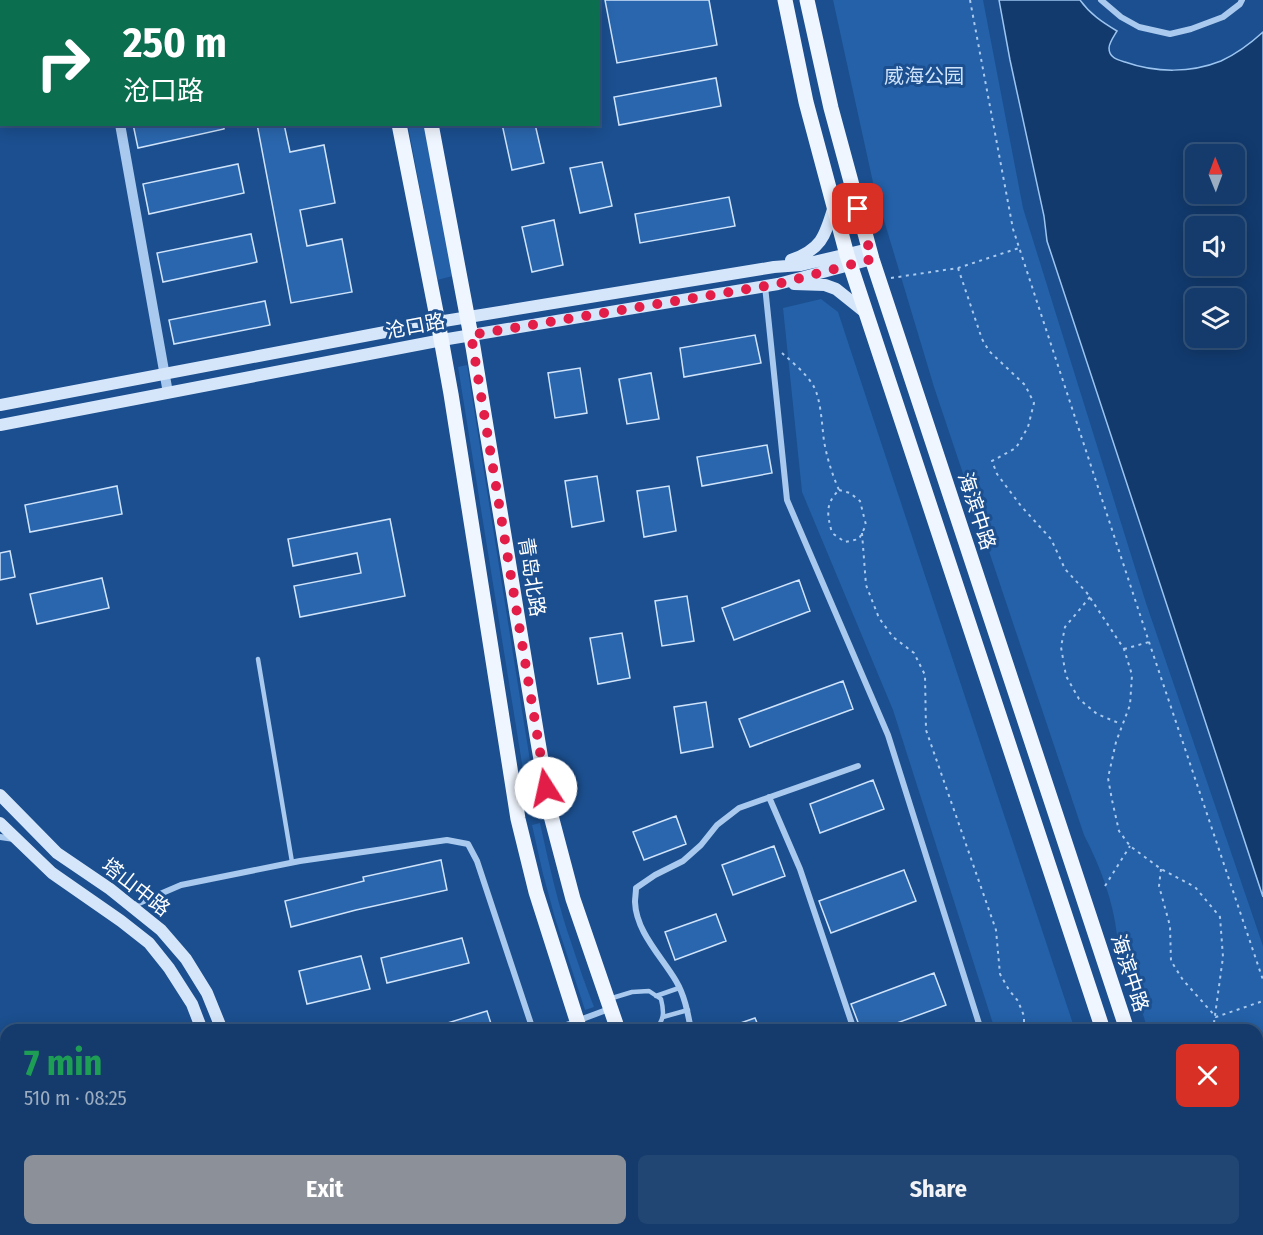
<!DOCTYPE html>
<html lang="en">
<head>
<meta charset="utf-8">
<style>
  body { margin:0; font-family:"Fira Sans Condensed","Noto Sans SC",sans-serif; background:#214673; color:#f1f3f6; height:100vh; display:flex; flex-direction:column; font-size:22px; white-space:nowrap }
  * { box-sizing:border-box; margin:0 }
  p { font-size:20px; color:#9dadc1 }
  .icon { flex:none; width:33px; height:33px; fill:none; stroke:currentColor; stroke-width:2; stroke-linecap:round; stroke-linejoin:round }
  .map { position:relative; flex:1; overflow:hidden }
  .drawer { position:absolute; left:0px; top:1024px; width:1263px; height:212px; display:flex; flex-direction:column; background:#143b6b; border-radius:18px 18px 0 0; box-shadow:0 3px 15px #0003,0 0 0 2px #33557e }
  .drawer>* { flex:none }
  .guide { position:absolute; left:0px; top:0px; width:600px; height:126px; box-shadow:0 3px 15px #0003,0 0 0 2px #33557e; background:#0b6e4f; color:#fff; overflow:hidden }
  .needle { width:39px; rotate:359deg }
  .tools { position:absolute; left:1185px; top:144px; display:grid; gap:12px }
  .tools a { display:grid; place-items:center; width:60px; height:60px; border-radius:9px; background:#143b6b; box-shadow:0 3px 15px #0003,0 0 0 2px #33557e; font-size:30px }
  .pin { position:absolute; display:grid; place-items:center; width:51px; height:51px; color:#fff; margin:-26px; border-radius:12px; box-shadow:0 3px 9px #0006 }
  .me { position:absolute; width:66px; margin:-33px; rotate:350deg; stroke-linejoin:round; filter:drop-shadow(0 0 4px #0008) }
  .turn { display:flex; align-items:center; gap:21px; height:126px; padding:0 24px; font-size:27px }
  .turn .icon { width:78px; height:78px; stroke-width:2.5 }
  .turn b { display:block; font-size:42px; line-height:51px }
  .round { display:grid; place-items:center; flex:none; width:63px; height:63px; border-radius:9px; background:#214673 }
  .overview { display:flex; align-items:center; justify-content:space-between; height:102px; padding:0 24px }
  h1 { font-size:36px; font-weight:700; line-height:45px; color:#1e9e55 }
  .action { display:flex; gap:12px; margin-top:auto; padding:12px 24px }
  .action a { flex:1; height:69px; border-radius:9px; background:#8c9099; color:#fff; font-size:24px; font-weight:700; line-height:69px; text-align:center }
  .action a+a { background:#214673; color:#f1f3f6 }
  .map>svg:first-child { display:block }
  .green { fill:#2461a8 }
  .water { fill:#123a6d; stroke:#9cc4f0; stroke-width:1.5; fill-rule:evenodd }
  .building { fill:#2a66ad; stroke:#cfe3fa; stroke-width:1.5 }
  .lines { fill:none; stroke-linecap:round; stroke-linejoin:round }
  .path { stroke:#a9c9ee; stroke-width:2; stroke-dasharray:3 4.5; stroke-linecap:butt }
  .service { stroke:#a9c9ee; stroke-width:4.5 }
  .minor { stroke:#a9c9ee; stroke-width:6 }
  .tertiary { stroke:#a9c9ee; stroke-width:10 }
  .secondary { stroke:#d6e6fa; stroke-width:12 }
  .primary { stroke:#f0f6ff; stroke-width:15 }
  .route { stroke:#e11d48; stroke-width:10; stroke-dasharray:0 18 }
  .labels { text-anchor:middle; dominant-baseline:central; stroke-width:6; stroke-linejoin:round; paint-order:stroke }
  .park-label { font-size:20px; fill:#cfe3fa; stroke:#1b4f8f }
  .street-label { font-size:20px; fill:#fff; stroke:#1b4f8f }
</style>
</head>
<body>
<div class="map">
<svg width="1263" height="1235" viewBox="0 0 1263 1235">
  <rect width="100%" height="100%" fill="#1b4f8f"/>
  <path class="green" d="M833,0h150l40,208 123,395 117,343v289h-46l-2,-5h42v-200h-109l-31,-95c-4,-35 -17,-69 -33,-100l-150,-448 -60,-200z
    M408,125h16l29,151 -16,4z
    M821,299l17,13 237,718h-80l-102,-320 -91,-218 -19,-184z
    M467,365l71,446 -8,2 -72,-446z
    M540,823c9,41 18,82 32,122 7,21 14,42 22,62l-9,3 -30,-92 -12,-44 -11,-49z
    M1058,1230h83l2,5h-84z"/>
  <path class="water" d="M999,0h81c10,14 22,22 37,31 -3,5 -8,12 -8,17 0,10 9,12 16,14 31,11 66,11 96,-1 15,-7 30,-18 42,-29v865l-216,-656 -3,-25 -34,-156zM1196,154h38v40h-38zM1196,226h38v40h-38zM1196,298h38v40h-38z"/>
  <path class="building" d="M605,0h104l8,45 -100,18z
    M716,78l5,28 -102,19 -5,-28z
    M133,124h91v5l-86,19z
    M257,124h27l6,28 34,-7 11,58 -35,7 7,36 35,-7 10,53 -61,11z
    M502,124h33l9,39 -32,7z
    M602,162l10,44 -32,7 -10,-45z
    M238,164l6,29 -95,21 -6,-30z
    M729,197l6,29 -95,17 -5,-29z
    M554,220l9,45 -31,7 -10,-45z
    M251,234l6,28 -94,20 -6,-29z
    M265,301l5,24 -96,19 -5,-24z
    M755,335l6,28 -77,14 -4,-29z
    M580,368l7,45 -32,5 -7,-45z
    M651,373l8,46 -32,5 -8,-45z
    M767,445l5,28 -70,13 -5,-29z
    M597,476l7,45 -32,6 -7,-46z
    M117,486l5,28 -92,18 -5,-27z
    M669,486l7,45 -32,6 -7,-46z
    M390,519l15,77 -105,21 -6,-31 67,-13 -4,-20 -64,13 -5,-27z
    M10,551l5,26 -15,3v-27z
    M102,578l7,30 -72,16 -7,-30z
    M799,580l11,31 -76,29 -12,-32z
    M687,596l7,45 -32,5 -7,-45z
    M622,633l8,45 -32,6 -8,-46z
    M843,681l10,28 -103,38 -11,-28z
    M706,702l7,45 -32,6 -7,-46z
    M873,780l11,29 -64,24 -10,-29z
    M676,816l10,28 -42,16 -11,-28z
    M774,846l11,30 -52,19 -11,-30z
    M441,860l6,30 -91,20 -65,17 -6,-26 79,-20 -1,-4z
    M904,870l12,31 -85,32 -12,-32z
    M716,914l10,27 -51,19 -10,-28z
    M462,938l7,25 -82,20 -6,-25z
    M361,956l9,33 -63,15 -8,-33z
    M934,973l12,32 -68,25h-17l-10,-26z
    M487,1011l6,19h-62v-2z
    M755,1018l5,12h-36l-1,-1z"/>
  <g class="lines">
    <path class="path" d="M970,0l43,229 136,413 114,338
      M958,268l24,71 7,12 36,34 9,18 -6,24 -12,21 -24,13 5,13 24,32 30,33 14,30 22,24 37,56 8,26 -2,30 -14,37 -8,36 4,22 7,31 11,15 31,23 34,18 25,30 3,40 -10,73
      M891,278l67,-10 61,-20
      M782,353c11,10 25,21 32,34 7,13 8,39 10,54 3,17 8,33 15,49
      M839,490l11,3 10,8 6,24 -7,14 -14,3 -13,-9c-5,-19 -7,-29 7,-43z
      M862,533l4,52 13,33 14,19 21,16 11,22 1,55 70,200 4,44 9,16 9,11 6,15v14
      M1090,597l-25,30 -4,20 5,29 13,23 18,15 24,10
      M1124,649l25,-7
      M1161,869l-2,17 11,40 1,35 12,19 33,37 47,-16
      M1105,886l25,-40
      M1257,1213l6,4
      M1107,1230l2,5"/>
    <path class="service" d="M258,659l34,203
      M656,996l23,-8
      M609,999l23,-7 17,-1 12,8c3,12 4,22 -7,31
      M663,1017l25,-7"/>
    <path class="minor" d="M1101,0l20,17 18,10 31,7 21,-5 32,-12 17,-13 2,-4
      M765,286l22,214 101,235 93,295
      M769,797l31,72 54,161
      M0,837l14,2
      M132,906l49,-21 119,-24 147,-21 21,4 9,17 56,169
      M553,1030l56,-21
      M691,1030c-3,-16 -6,-34 -15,-49 -14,-24 -40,-49 -41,-79 0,-4 1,-9 1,-14l19,-13 28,-14 18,-16 16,-20 22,-17 119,-42
      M0,1148h6
      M1043,1230l2,5"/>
    <path class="tertiary" d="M97,0l1,2
      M120,124l48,269"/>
    <path class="secondary" d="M791,260c31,-11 34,-24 43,-54
      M794,284l31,1 11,4 30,24
      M0,405l438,-83 336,-55 27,-2 68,-16
      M0,425l442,-85 336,-56 94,-25
      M0,795l57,58 53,36 51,41 25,29 21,34 15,37
      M0,823l52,50 69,48 28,22 20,25 23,36 10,26
      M273,1230l2,5
      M292,1230l2,5"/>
    <path class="primary" d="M375,0v2
      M407,0v2
      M785,0l21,102 41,153 256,775
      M807,0l24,108 41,151 255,771
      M399,124l39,198 13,72 67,425 18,73 44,138
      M431,124l42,223 65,395 12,70 23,87 45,131
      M655,1230l2,5
      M693,1230l2,5
      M1168,1230l2,5
      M1193,1230l1,5"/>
  </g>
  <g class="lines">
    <path class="route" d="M546,788l-75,-453 307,-51 94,-25 -14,-50"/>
  </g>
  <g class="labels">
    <g class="park-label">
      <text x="924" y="76">威海公园</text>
    </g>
    <g class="street-label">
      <text transform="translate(415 326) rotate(-11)">沧口路</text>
      <text transform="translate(977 511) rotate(72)">海滨中路</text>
      <text transform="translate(532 577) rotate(81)">青岛北路</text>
      <text transform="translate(136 887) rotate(38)">塔山中路</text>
      <text transform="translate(1130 973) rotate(72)">海滨中路</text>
    </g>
  </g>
</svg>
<div class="tools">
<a><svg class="needle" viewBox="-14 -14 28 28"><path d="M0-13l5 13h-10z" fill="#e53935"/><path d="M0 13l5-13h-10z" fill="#9dadc1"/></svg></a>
<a><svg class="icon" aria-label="sound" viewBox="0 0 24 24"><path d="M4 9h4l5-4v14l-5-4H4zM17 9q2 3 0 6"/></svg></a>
<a><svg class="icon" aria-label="layers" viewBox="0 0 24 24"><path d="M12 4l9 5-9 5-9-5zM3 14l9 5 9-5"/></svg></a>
</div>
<div class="pin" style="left:858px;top:209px;background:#d93025"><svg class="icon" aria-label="arrive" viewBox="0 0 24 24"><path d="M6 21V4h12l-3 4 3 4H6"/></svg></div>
<svg class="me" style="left:546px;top:788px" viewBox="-20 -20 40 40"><circle r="19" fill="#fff"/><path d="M0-13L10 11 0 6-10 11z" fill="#e11d48"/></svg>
<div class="guide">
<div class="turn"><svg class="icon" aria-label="right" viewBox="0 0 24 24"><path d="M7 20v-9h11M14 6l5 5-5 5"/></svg><div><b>250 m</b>沧口路</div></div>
</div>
<section class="drawer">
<div class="overview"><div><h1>7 min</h1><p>510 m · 08:25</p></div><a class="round" style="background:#d93025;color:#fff"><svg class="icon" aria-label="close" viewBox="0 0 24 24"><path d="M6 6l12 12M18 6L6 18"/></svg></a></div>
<div class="action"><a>Exit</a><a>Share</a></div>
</section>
</div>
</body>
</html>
